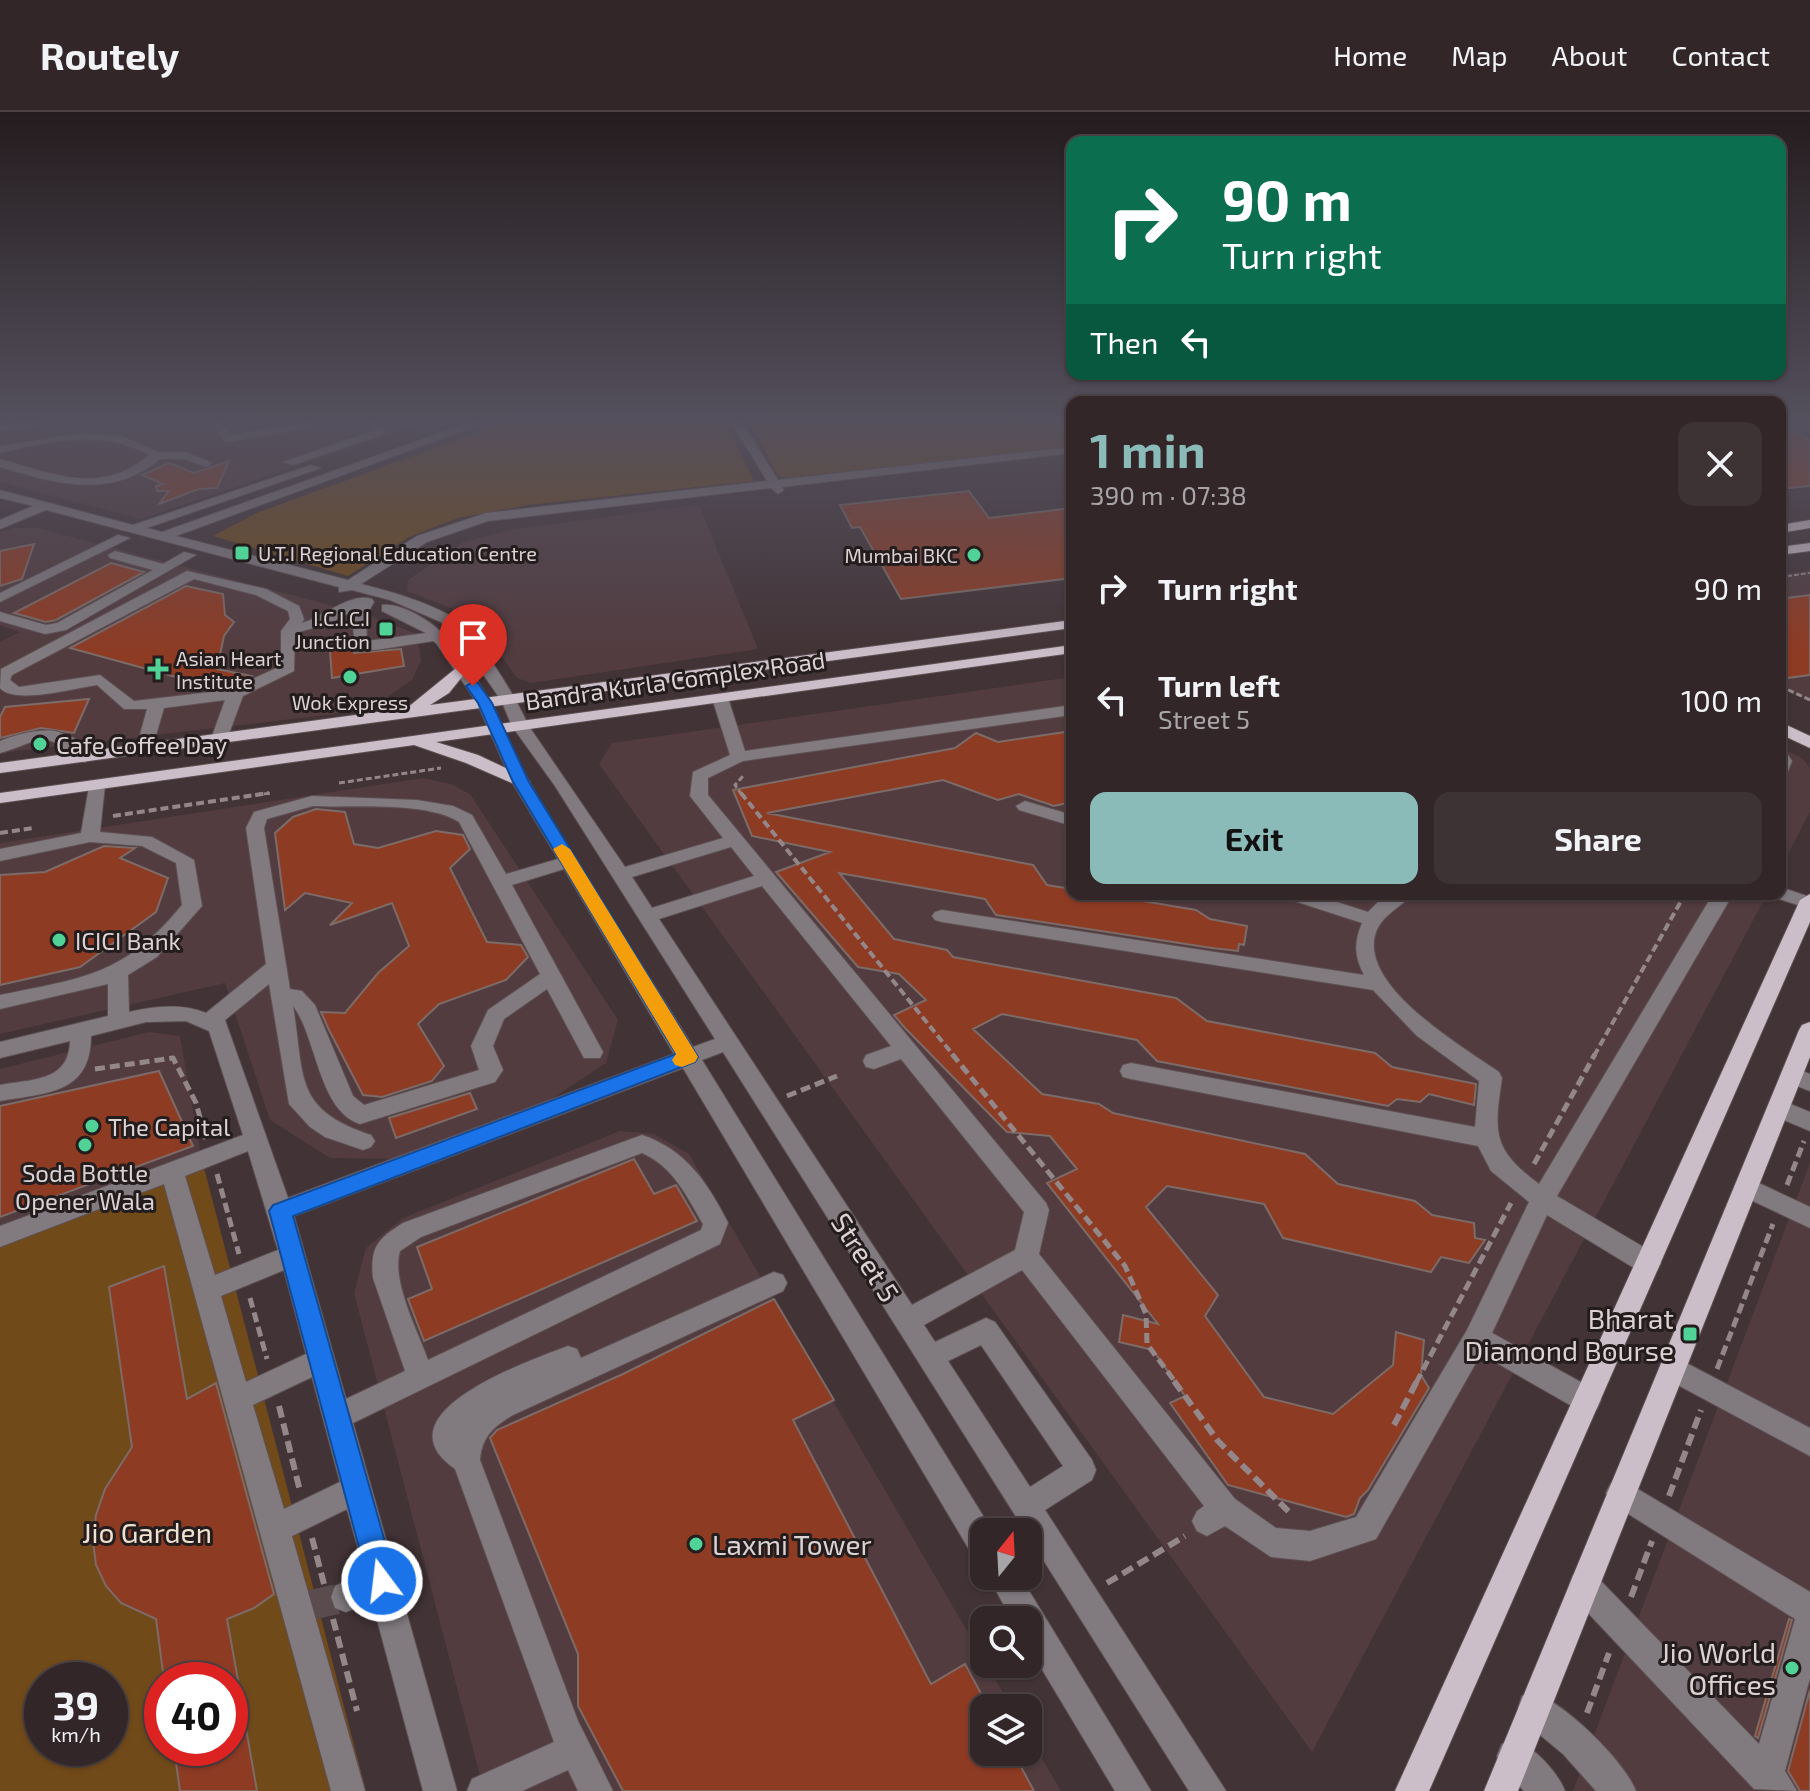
<!DOCTYPE html>
<html lang="en">
<head>
<meta charset="utf-8">
<style>
  body { margin:0; font-family:"Exo 2",sans-serif; background:#3d3234; color:#f1f3f6; height:100vh; display:flex; flex-direction:column; font-size:30px; white-space:nowrap }
  * { box-sizing:border-box; margin:0 }
  p { font-size:26px; color:#a8a5a8 }
  .icon { flex:none; width:44px; height:44px; fill:none; stroke:currentColor; stroke-width:2; stroke-linecap:round; stroke-linejoin:round }
  .map { position:relative; flex:1; overflow:hidden }
  .drawer { position:absolute; left:1066px; top:284px; width:720px; height:504px; display:flex; flex-direction:column; background:#322628; border-radius:16px; box-shadow:0 2px 6px #0004,0 0 0 2px #4d4345 }
  .drawer>* { flex:none }
  .banner { position:absolute; left:1066px; top:24px; width:720px; height:244px; border-radius:16px; box-shadow:0 2px 6px #0004,0 0 0 2px #4d4345; background:#0b6e4f; color:#fff; overflow:hidden }
  .needle { width:52px; rotate:18deg }
  .fabs { position:absolute; left:970px; top:1406px; display:grid; gap:16px }
  .fabs a { display:grid; place-items:center; width:72px; height:72px; border-radius:16px; background:#322628; box-shadow:0 2px 6px #0004,0 0 0 2px #4d4345; font-size:40px }
  .speed { position:absolute; left:24px; top:1550px; display:flex; gap:16px; font-size:40px; font-weight:700; text-align:center }
  .speed>* { display:grid; place-content:center; width:104px; height:104px; border-radius:50%; background:#322628; box-shadow:0 2px 6px #0004,0 0 0 2px #4d4345; line-height:1 }
  .speed small { font-size:20px; font-weight:400 }
  .speed .limit { border:12px solid #d22; background:#fff; color:#111 }
  .pin { position:absolute; display:grid; place-items:center; width:68px; height:68px; color:#fff; margin:-82px -34px; border-radius:50% 50% 50% 0; rotate:-45deg; box-shadow:0 0 8px #0007 }
  .pin .icon { rotate:45deg }
  .me { position:absolute; width:88px; margin:-44px; rotate:345deg; stroke-linejoin:round; filter:drop-shadow(0 0 6px #0008) }
  .turn { display:flex; align-items:center; gap:28px; height:168px; padding:0 24px; font-size:36px }
  .turn .icon { width:104px; height:104px; stroke-width:2.5 }
  .turn b { display:block; font-size:56px; line-height:68px }
  .then { display:flex; align-items:center; height:76px; padding:0 24px; background:#0003; gap:16px; font-size:30px }
  .round { display:grid; place-items:center; flex:none; width:84px; height:84px; border-radius:16px; background:#3d3234 }
  .summary { display:flex; align-items:center; justify-content:space-between; height:136px; padding:0 24px }
  h1 { font-size:48px; font-weight:700; line-height:60px; color:#8bbbb9 }
  .action { display:flex; gap:16px; margin-top:auto; padding:16px 24px }
  .action a { flex:1; height:92px; border-radius:16px; background:#8bbbb9; color:#111; font-size:32px; font-weight:700; line-height:92px; text-align:center }
  .action a+a { background:#3d3234; color:#f1f3f6 }
  ul { padding:0; list-style:none }
  li { display:flex; align-items:center; gap:24px; height:112px; padding:0 24px }
  li div { flex:1 }
  li b { display:block; font-size:30px }
  li em { font-style:normal }
  header { display:flex; align-items:center; gap:48px; box-sizing:border-box; height:112px; padding:0 40px; background:#322628; border-bottom:2px solid #4d4345 }
  header strong { font-size:38px }
  nav { display:flex; gap:44px; margin-inline-start:auto; font-size:28px }
  .map>svg:first-child { display:block }
  .built { fill:#523c40 }
  .green { fill:#714a1a; fill-rule:evenodd }
  .building { fill:#8e3b24; stroke:#7c6b67; stroke-width:2 }
  .lines { fill:none; stroke-linecap:round; stroke-linejoin:round }
  .minor-tunnel { stroke:#594b4e; stroke-width:30; stroke-dasharray:30 15; stroke-linecap:butt }
  .minor-casing { stroke:#5e5052; stroke-width:2 }
  .major-casing { stroke:#5e5052; stroke-width:2 }
  .path-far4 { stroke:#94878a; stroke-width:2; stroke-dasharray:5 2; stroke-linecap:butt }
  .path-far3 { stroke:#94878a; stroke-width:3; stroke-dasharray:6 3; stroke-linecap:butt }
  .path-far2 { stroke:#94878a; stroke-width:4; stroke-dasharray:8 4; stroke-linecap:butt }
  .path-far1 { stroke:#94878a; stroke-width:5; stroke-dasharray:10 5; stroke-linecap:butt }
  .path { stroke:#94878a; stroke-width:6; stroke-dasharray:12 6; stroke-linecap:butt }
  .minor { fill:#817b80; fill-rule:evenodd }
  .major { fill:#cbbec8; fill-rule:evenodd }
  .route { fill:#1a73e8; stroke:#114b97; stroke-width:2 }
  .slow { fill:#f59e0b }
  .poi-dot { fill:#51d397; stroke:#241d1e; stroke-width:3 }
  .labels { text-anchor:middle; dominant-baseline:central; stroke-width:6; stroke-linejoin:round; paint-order:stroke }
  .far-poi-label { font-size:20px; fill:#dcd2d4; stroke:#241d1e; text-anchor:start }
  .street-label { font-size:24px; fill:#dcd2d4; stroke:#241d1e }
  .poi-label { font-size:24px; fill:#dcd2d4; stroke:#241d1e; text-anchor:start }
  .near-street-label { font-size:28px; fill:#dcd2d4; stroke:#241d1e }
  .near-poi-label { font-size:28px; fill:#dcd2d4; stroke:#241d1e; text-anchor:end }
  .near-park-label { font-size:28px; fill:#f1e0cf; stroke:#241d1e }
</style>
</head>
<body>
<header>
<strong>Routely</strong>
<nav><a>Home</a><a>Map</a><a>About</a><a>Contact</a></nav>
</header>
<div class="map">
<svg width="1810" height="1679" viewBox="0 0 1810 1679">
  <rect width="100%" height="100%" fill="#423336"/>
  <path class="built" d="M0,307h433l-291,100 -142,-37z
    M699,393l59,144 -227,34 -14,-5 -30,-42 -29,-25 -51,-20 1,-11 55,-38 51,-13z
    M13,416h25l329,87 50,19 4,27 -9,19 -38,26 -39,8 -335,39v-111l19,-10 -19,-7v-93z
    M1810,458v132l-30,-15v-112z
    M1072,565v217h695l-455,858 -713,-988 13,-21z
    M1780,635l23,12 7,9v44l-30,57z
    M423,666l28,6 19,10 148,226 -12,43 -65,43 -138,53 -73,-1 -60,-38 -45,-137 -225,51v-191z
    M149,920l31,4 21,120 -201,76v-163z
    M620,1019l34,3 35,20 323,554h-28v44h44v-17l33,56h-577l-130,-498 12,-45 37,-30z
    M1810,1051v628h-237z"/>
  <path class="green" d="M515,307h208l31,62 -226,24 -70,13 -49,19 -61,39 -135,-40 46,-24z
    M748,307h324v28l-285,31 -9,-2z
    M201,1044l165,635h-366v-559zM42,1568h68v68h-68zM162,1568h68v68h-68z"/>
  <path class="building" d="M1780,313l30,15v46l-30,3z
    M229,349l-12,27 -18,1 -40,15 10,-13h-12l-1,-5 7,-2 -21,-9 27,-12 25,10z
    M969,379l20,27 83,-10v70l-171,21 -41,-72 -8,1 -12,-23z
    M34,432l-12,35 -22,7v-35z
    M111,451l33,9 -88,48 -10,2 -32,-9z
    M186,474l37,8 2,21 9,7 -10,14 -7,33 34,7 -35,12 -146,-40z
    M1810,483v80l-30,4v-80z
    M352,535l2,6 47,-4 3,17 -72,12 -2,-27z
    M89,587l-15,34 -33,-5 -41,10v-21l5,-10z
    M1072,619v71l-18,4 -35,-12 -21,6 -55,-20 -176,33 266,52 14,20 25,4v5h29l95,16 14,9 37,7 -3,19 -5,-1 -1,7 -26,-3 -216,-33 -11,-16 -146,-26 55,66 53,11 6,7 223,41 31,23 168,32 17,14 84,17 -2,21 -45,-11 -9,8 -23,-3 -9,7 -231,-45 -20,-21 -135,-26 -29,15 69,65 57,10 14,9 192,41 33,30 77,17 17,14 42,8 1,15 10,2 -16,23 -28,-6 -10,15 -148,-34 -19,-34 -97,-18 -21,21 72,88 -13,21 59,81 69,17 60,-49 3,-33 28,8 -3,35 8,13 -61,102 -8,8 -6,16 -8,3 -118,-32 -58,-82 15,-7 -32,-46 -34,-8 4,-27 35,9 -111,-141 30,-14 -27,-33 -43,-4 -102,-104 -11,-13 32,-15 -27,-26 -41,-7 -82,-95 54,-20 -78,-16 -19,-46 222,-42 21,-15 22,9z
    M316,697l29,3 9,32 24,4 58,-17 27,4 7,14 -20,19 37,74 34,3 7,12 -22,23 -67,24 -21,20 26,42 -12,15 -50,16 -19,-2 -34,-65 -8,-18 24,1 33,-40 31,-27 -17,-43 -62,22 22,-22 -47,-10 -20,17 -10,-77 18,-16z
    M104,734l31,2 -15,10 48,20 -12,34 -76,55 -80,18v-110l45,-3z
    M159,959l34,75 -193,71v-111z
    M470,981l7,16 -81,29 -7,-20z
    M634,1047l20,35 22,-9 21,36 -273,120 -16,-42 24,-10 -15,-42z
    M164,1154l23,133 29,-16 58,211 -20,14 -27,11 11,61h-74l-8,-61 -35,-16 -15,-17 -10,-21 -3,-24 3,-26 9,-26 27,-42 -23,-160z
    M774,1187l60,101 -41,20 138,264 34,-20 19,35v53h29l21,39h-411l-45,-85v-52l-88,-216 7,-8 126,-56z
    M1789,1507l3,1 -34,118 -3,-2z
    M1810,1578v101h-10l-12,-20z
    M240,1582l17,97h-77l-6,-43h56v-53z"/>
  <g class="lines">
    <path class="minor-tunnel" d="M307,1494l39,-9"/>
    <g class="minor-casing">
      <path id="minor" d="M0,307l7,5 35,-5 -6,7 -32,5 -4,-1z
        M211,307h11l9,16 91,-16 -15,9 -79,14 -4,-1z
        M365,307h11l10,13 -2,2 -91,31 -10,-3 90,-31z
        M479,307h16l-319,117 172,44 69,-44 69,-23 281,-32 -38,-62h11l38,61 294,-33v6l-290,34 2,3 -6,4 -7,-6 -283,33 -61,21 -66,42c30,8 61,16 88,31 27,15 67,82 79,110l97,142 98,-29 -33,-42 3,-24 37,-17 -18,-57 2,-3h12l2,3 17,53 327,-46v10l-329,46 -35,17v17l338,408 3,7 -10,44 196,245 41,29 34,3 46,-14 111,-187 62,-128 -38,-31 -13,-25 -347,-67 -8,-2 -3,-6 3,-6 8,-2 344,64 4,-46 -62,-45 -44,-46 -431,-68 -7,-2 -3,-4 3,-4 7,-2 422,65c-10,-19 -10,-33 -2,-52l-77,-25 -3,-4h30l56,18 18,-18h26c-13,16 -35,22 -38,47 -5,51 89,106 125,131l3,6c-8,55 -10,71 37,106l174,-290h20l-176,302 100,59 4,8 -4,8 -9,3 -9,-3 -92,-56 -55,118 105,58 4,9 -4,9 -10,4 -10,-4 -96,-55 -105,185 -66,22 -39,-4 -46,-31 -18,10 -10,-5 -5,-10 5,-10 7,-5 -182,-236 -98,55 11,17 51,-24 9,4 97,138 4,10 -4,10 -47,30 181,281h-37l-466,-739 -21,8 291,472h-9v28l-11,-4 -290,-488 -389,148 52,183 59,-28 -32,-93c-3,-32 5,-39 30,-55l239,-88c43,14 66,48 86,88l-8,21 -367,179 104,368h-34l-51,-190 -26,11 -11,-4 -4,-11 4,-11 30,-13 -18,-64 -55,27 73,255h-34l-167,-607 -164,63v-21l243,-91 -34,-104 -23,-10 -40,1 -55,14c0,58 -45,57 -91,65v-16c32,-6 69,-3 70,-44l-70,17v-16l108,-26v-32l-108,25v-14c84,-17 125,-20 182,-90l-6,-42 -34,-17 -52,-4 -90,19v-12l81,-16 9,-52h12l3,4 -5,47 52,5 42,23 8,46 -45,51 -29,18 1,37c26,-6 53,-9 77,1l60,-49 -20,-136 8,-16 58,-16 105,4 36,6 19,9 34,59 52,-15 -46,-77 -35,-79 -41,-60 -3,-2 -58,9 -20,-2 -3,-32 4,-7 -27,15 -34,9 -1,38 -51,25 -16,43 -8,5 -8,-5 14,-39 -61,8 -12,41 -8,5 -8,-5 11,-40h-23l-27,-24c-22,3 -83,20 -97,3l1,-19 186,-98 79,18 33,17 5,13 -2,4c22,-6 48,-31 70,-24l2,3 -8,14 1,25 59,-8 -44,-22v-6c19,-3 51,17 63,31 41,46 57,95 85,147 50,90 109,176 163,264l22,-8 -160,-253 -43,-60 -11,-26 -44,-63 -16,-15 -51,-22 -38,-10 -13,2v-5l-293,-77 -46,19v-9l33,-14 -33,-8v-8l133,35 178,-60 10,3 -174,60 15,4zM194,467l62,16 32,16 2,8 -9,12v35l-53,24 -94,11 -34,-26 -81,12 -9,-7 2,-5zM313,694c40,2 112,-5 146,16l81,152 -52,36 -17,36 8,24 -115,35 -11,-9 -38,-91 -13,-14 -12,-2 -26,-161 3,-9zM731,735l23,29 -102,32 -20,-31zM564,757l110,185 -386,144 -63,-178 44,-36 20,120 21,23 15,10 38,13 8,-3 4,-6 -4,-6c-78,-26 -66,-57 -78,-129 24,31 25,104 67,118l135,-42 8,-12 -10,-24 11,-27 43,-30 37,69h16l3,-6 -91,-167zM762,774l129,160 -25,9 -3,6 3,6 8,2 27,-10 123,153 -9,38 -103,55 -253,-386zM248,1039l30,99 -63,25 -30,-99zM642,1041c31,13 45,44 61,71l-2,6 -273,130c-10,-29 -37,-79 -28,-109l21,-14zM284,1158l22,84 -60,28 -25,-86zM981,1233l82,121 -33,21 -82,-126zM312,1265l28,105 -56,27 -31,-104z
        M80,321l41,3 38,16h27l26,11 -6,4 -21,-8h-25c-49,41 -104,25 -160,8v-8c54,15 101,37 149,-4 -46,-26 -100,-14 -149,-2v-7z
        M118,423l12,3 -130,64v-9z
        M115,439l48,13 21,-12 12,3 -130,75 -21,4 -45,-13v-9l46,13 11,-2 96,-53 -43,-12 -2,-3z
        M56,619l18,7 14,20 -2,4h-12c-25,-37 -40,-18 -74,-9v-12c18,-7 37,-12 56,-10z
        M1780,639l6,1 6,9 -6,15 -6,1z
        M1025,689l47,14v11l-53,-16 -3,-4z
        M1780,775l30,10v12l-37,-12 -2,-3h9z
        M1792,955l18,7v17l-26,-10 -3,-6 3,-6z
        M1778,987l32,13v19l-40,-17 -3,-6 3,-6z
        M1746,1065l64,30v21l-72,-34 -4,-7 4,-7z
        M774,1160l9,3 4,8 -4,8 -270,124c-20,12 -31,22 -33,45l98,261 35,70h-35l-10,-21 -46,21h-55l5,-12 82,-37 -99,-273c-79,-55 73,-108 113,-123l9,3 4,9z
        M1673,1244l137,72v28l-147,-79 -3,-9 3,-9z
        M1621,1367l189,113v86l-25,93 12,20 -43,-2 -181,-192 -4,-11 4,-11 11,-4 11,4 164,169 36,-125 -184,-116 -5,-10 5,-10z
        M988,1464h32l131,215h-36l-87,-145v-26h-16z
        M1534,1580c32,13 89,67 102,99h-40l-33,-37 -41,-34 -4,-12 4,-12z
        M1514,1627c21,9 43,32 51,52h-41l-22,-23 -5,-12 5,-12z"/>
    </g>
    <g class="major-casing">
      <path id="major" d="M1810,408v8l-30,5v-8z
        M1810,431v8l-30,4v-8z
        M1072,508v8l-1072,145v-10l407,-55 54,-44 5,2v6l-17,21 -19,12z
        M1072,533v8l-636,89 42,13 49,23 3,4 -3,4 -6,1 -55,-24 -52,-18 -414,58v-10z
        M1780,610l30,14v12l-30,-14z
        M1810,782v28l-381,869h-34l405,-891z
        M1810,910v35l-292,734h-34l315,-761 3,-5z"/>
    </g>
    <path class="path-far4" d="M1780,465l30,-4"/>
    <path class="path-far3" d="M1780,574l30,14
      M339,671l102,-15
      M255,683l16,-2
      M742,683l-7,-10 8,-9"/>
    <path class="path-far2" d="M741,681l213,263
      M113,704l156,-23
      M0,721l33,-5
      M1594,944l91,-162"/>
    <path class="path-far1" d="M952,942l173,212 21,48 1,30 29,39
      M95,957l78,-11 23,45 10,36
      M787,984l50,-20
      M1534,1052l61,-110
      M217,1062l22,80
      M1787,1073l17,-44
      M250,1186l17,61
      M1717,1257l56,-145
      M1416,1271l95,-180"/>
    <path class="path" d="M1174,1269l44,60 74,74
      M279,1294l21,85
      M1394,1313l23,-44
      M1669,1384l32,-86
      M312,1426l12,46
      M1107,1471l78,-47
      M1631,1485l21,-56
      M333,1507l24,92
      M1587,1601l22,-60"/>
    <use href="#minor" class="minor"/>
    <use href="#major" class="major"/>
  </g>
  <linearGradient id="sky" x2="0" y2="1"><stop stop-color="#241c1e"/><stop offset="0.57" stop-color="#54505d"/><stop offset="1" stop-color="#54505d" stop-opacity="0"/></linearGradient>
  <rect width="1810" height="542" fill="url(#sky)"/>
  <path class="route" d="M473,570l5,1 14,20 37,79 169,275 -3,5 -402,154 103,365 -4,9 -10,4 -10,-4 -4,-9 -99,-370 4,-6 403,-151 -163,-272 -35,-79 -12,-17z"/>
  <path class="slow" d="M562,732l8,5 125,203 3,5 -3,5 -13,5 -7,-2 -3,-5 4,-6 -123,-205z"/>
  <g class="poi-dot">
    <rect x="234" y="433" width="16" height="16" rx="4"/>
    <circle cx="974" cy="443" r="8"/>
    <rect x="378" y="509" width="16" height="16" rx="4"/>
    <path d="M154 545h8v8h8v8h-8v8h-8v-8h-8v-8h8z"/>
    <circle cx="350" cy="565" r="8"/>
    <circle cx="40" cy="632" r="8"/>
    <circle cx="59" cy="828" r="8"/>
    <circle cx="92" cy="1014" r="8"/>
    <circle cx="85" cy="1033" r="8"/>
    <rect x="1682" y="1214" width="16" height="16" rx="4"/>
    <circle cx="696" cy="1432" r="8"/>
    <circle cx="1792" cy="1556" r="8"/>
  </g>
  <g class="labels">
    <g class="far-poi-label">
      <text x="258" y="441">U.T.I Regional Education Centre</text>
      <text x="958" y="443" text-anchor="end">Mumbai BKC</text>
      <text x="370" y="506" text-anchor="end">I.C.I.C.I<tspan x="370" dy="23">Junction</tspan></text>
      <text x="176" y="546">Asian Heart<tspan x="176" dy="23">Institute</tspan></text>
      <text x="350" y="590" text-anchor="middle">Wok Express</text>
    </g>
    <g class="street-label">
      <text transform="translate(675 568) rotate(-8)">Bandra Kurla Complex Road</text>
    </g>
    <g class="poi-label">
      <text x="56" y="632">Cafe Coffee Day</text>
      <text x="75" y="828">ICICI Bank</text>
      <text x="108" y="1014">The Capital</text>
      <text x="85" y="1060" text-anchor="middle">Soda Bottle<tspan x="85" dy="28">Opener Wala</tspan></text>
    </g>
    <g class="near-street-label">
      <text transform="translate(866 1145) rotate(57)">Street 5</text>
    </g>
    <g class="near-poi-label">
      <text x="1674" y="1206">Bharat<tspan x="1674" dy="32">Diamond Bourse</tspan></text>
      <text x="712" y="1432" text-anchor="start">Laxmi Tower</text>
      <text x="1776" y="1540">Jio World<tspan x="1776" dy="32">Offices</tspan></text>
    </g>
    <g class="near-park-label">
      <text x="147" y="1420">Jio Garden</text>
    </g>
  </g>
</svg>
<div class="fabs">
<a><svg class="needle" viewBox="-14 -14 28 28"><path d="M0-13l5 13h-10z" fill="#e53935"/><path d="M0 13l5-13h-10z" fill="#a8a5a8"/></svg></a>
<a><svg class="icon" aria-label="search" viewBox="0 0 24 24"><circle cx="10" cy="10" r="6"/><path d="M15 15l6 6"/></svg></a>
<a><svg class="icon" aria-label="layers" viewBox="0 0 24 24"><path d="M12 4l9 5-9 5-9-5zM3 14l9 5 9-5"/></svg></a>
</div>
<div class="speed"><div>39<small>km/h</small></div><div class="limit">40</div></div>
<div class="pin" style="left:473px;top:574px;background:#d93025"><svg class="icon" aria-label="arrive" viewBox="0 0 24 24"><path d="M6 21V4h12l-3 4 3 4H6"/></svg></div>
<svg class="me" style="left:382px;top:1469px" viewBox="-20 -20 40 40"><circle r="17" fill="#1a73e8" stroke="#fff" stroke-width="3"/><path d="M0-11L8 9 0 5-8 9z" fill="#fff"/></svg>
<div class="banner">
<div class="turn"><svg class="icon" aria-label="right" viewBox="0 0 24 24"><path d="M7 20v-9h11M14 6l5 5-5 5"/></svg><div><b>90 m</b>Turn right</div></div>
<div class="then">Then<svg class="icon" aria-label="left" viewBox="0 0 24 24"><path d="M17 20v-9H6M10 6l-5 5 5 5"/></svg></div>
</div>
<section class="drawer">
<div class="summary"><div><h1>1 min</h1><p>390 m · 07:38</p></div><a class="round"><svg class="icon" aria-label="close" viewBox="0 0 24 24"><path d="M6 6l12 12M18 6L6 18"/></svg></a></div>
<ul>
<li><svg class="icon" aria-label="right" viewBox="0 0 24 24"><path d="M7 20v-9h11M14 6l5 5-5 5"/></svg><div><b>Turn right</b></div><em>90 m</em></li>
<li><svg class="icon" aria-label="left" viewBox="0 0 24 24"><path d="M17 20v-9H6M10 6l-5 5 5 5"/></svg><div><b>Turn left</b><p>Street 5</p></div><em>100 m</em></li>
</ul>
<div class="action"><a>Exit</a><a>Share</a></div>
</section>
</div>
</body>
</html>
